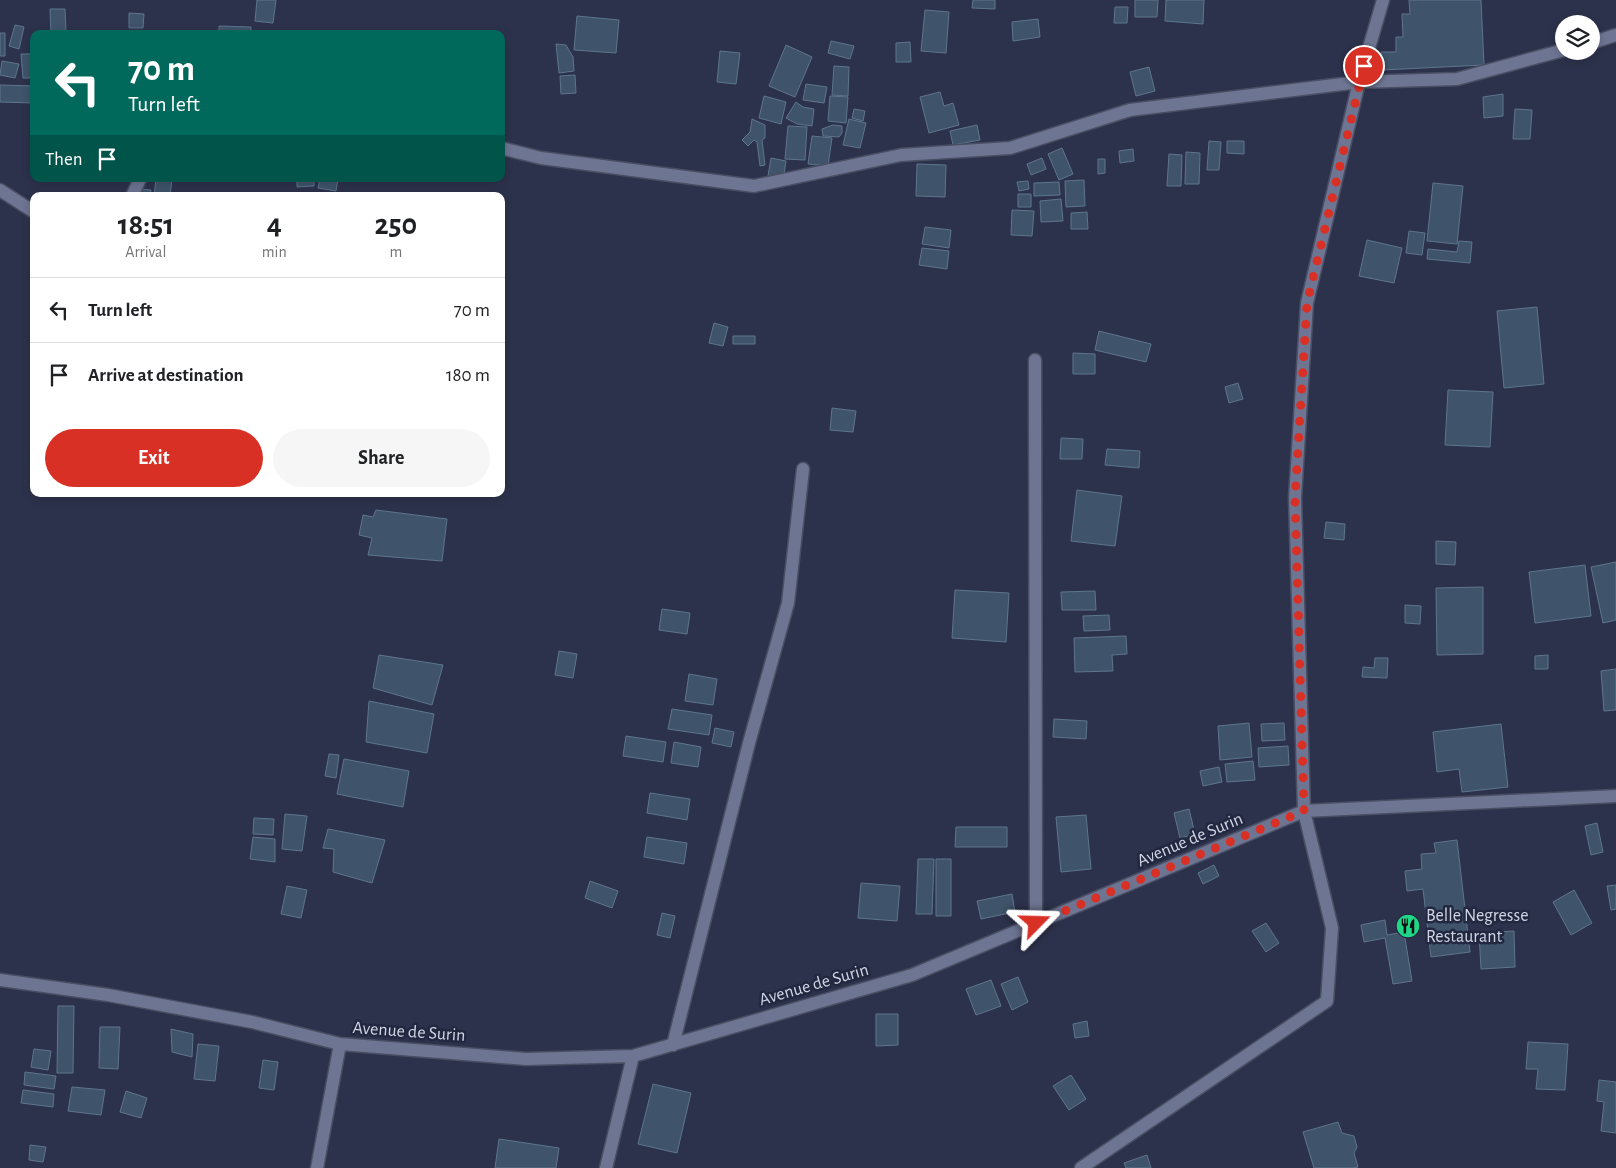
<!DOCTYPE html>
<html lang="en">
<head>
<meta charset="utf-8">
<style>
  body { margin:0; font-family:"Alegreya Sans",sans-serif; background:#f6f6f6; color:#202124; height:100vh; display:flex; flex-direction:column; font-size:19px; white-space:nowrap }
  * { box-sizing:border-box; margin:0 }
  p { font-size:16px; color:#757577 }
  .icon { flex:none; width:28px; height:28px; fill:none; stroke:currentColor; stroke-width:2; stroke-linecap:round; stroke-linejoin:round }
  .map { position:relative; flex:1; overflow:hidden }
  .panel { position:absolute; left:30px; top:192px; width:475px; height:305px; display:flex; flex-direction:column; background:#fff; border-radius:10px; box-shadow:0 2px 8px #0003 }
  .panel>* { flex:none }
  .banner { position:absolute; left:30px; top:30px; width:475px; height:152px; border-radius:10px; box-shadow:0 2px 8px #0003; background:#00695c; color:#fff; overflow:hidden }
  .controls { position:absolute; left:1555px; top:15px; display:grid; gap:10px }
  .controls a { display:grid; place-items:center; width:45px; height:45px; border-radius:50%; background:#fff; box-shadow:0 2px 8px #0003; font-size:25px }
  .pin { position:absolute; display:grid; place-items:center; width:42px; height:42px; color:#fff; margin:-21px; border:2px solid #fff; border-radius:50%; box-shadow:0 1px 5px #0007 }
  .me { position:absolute; width:55px; margin:-28px; rotate:68deg; stroke-linejoin:round; filter:drop-shadow(0 0 4px #0008) }
  .turn { display:flex; align-items:center; gap:18px; height:105px; padding:0 15px; font-size:22px }
  .turn .icon { width:65px; height:65px; stroke-width:2.5 }
  .turn b { display:block; font-size:35px; line-height:42px }
  .then { display:flex; align-items:center; height:48px; padding:0 15px; background:#0003; gap:10px; font-size:19px }
  .eta { display:flex; justify-content:space-evenly; align-items:center; height:85px; text-align:center }
  .eta b { font-size:30px; font-weight:700; line-height:35px }
  .button { display:flex; gap:10px; margin-top:auto; padding:10px 15px }
  .button a { flex:1; height:58px; border-radius:30px; background:#d93025; color:#fff; font-size:20px; font-weight:700; line-height:58px; text-align:center }
  .button a+a { background:#f6f6f6; color:#202124 }
  ul { padding:0; list-style:none }
  li { display:flex; align-items:center; gap:15px; height:65px; padding:0 15px; border-top:1px solid #e0e0e0 }
  li div { flex:1 }
  li b { display:block; font-size:19px }
  li em { font-style:normal }
  .map>svg:first-child { display:block }
  .building { fill:#3f546b; stroke:#5e758d }
  .lines { fill:none; stroke-linecap:round; stroke-linejoin:round }
  .minor-casing { stroke:#494e63; stroke-width:15 }
  .minor { stroke:#6e7593; stroke-width:12 }
  .route { stroke:#d93025; stroke-width:9; stroke-dasharray:0 16.2 }
  .labels { text-anchor:middle; dominant-baseline:central; stroke-width:5; stroke-linejoin:round; paint-order:stroke }
  .street-label { font-size:18px; fill:#d0d5e5; stroke:#232841 }
  .poi-label { font-size:18px; fill:#d0d5e5; stroke:#232841; text-anchor:start }
</style>
</head>
<body>
<div class="map">
<svg width="1616" height="1168" viewBox="0 0 1616 1168">
  <rect width="100%" height="100%" fill="#2d324c"/>
  <path class="building" d="M257,0h19l-3,23 -18,-2z
    M973,0h22v9l-23,-1z
    M1135,0h23l-1,17h-22z
    M1166,0h38l-1,24 -38,-3z
    M1409,0h72l3,65 -102,5 -1,-18h15v-15h7l-1,-23h8z
    M1115,7h13l-1,16h-13z
    M50,9h15l1,23 -15,1z
    M925,10l24,2 -3,41 -25,-2z
    M129,13l15,1 -1,14h-14z
    M577,16l42,4 -3,33 -42,-3z
    M1038,19l2,18 -27,4 -1,-19z
    M15,25l9,2 -5,22 -10,-3z
    M219,26l32,1v7h-32z
    M0,33h5v23h-5z
    M831,41l23,5 -4,13 -22,-6z
    M910,42l1,20h-15v-19z
    M556,44l10,1 7,12 1,14 -15,2z
    M786,45l26,12 -17,40 -26,-11z
    M720,51l20,2 -4,31 -19,-2z
    M21,54h13v24h-11z
    M2,61l17,3 -4,14 -15,-3z
    M834,66l15,1 -1,29 -16,-1z
    M1149,67l6,24 -19,5 -6,-24z
    M575,75l1,18 -15,1 -1,-18z
    M806,84l21,3 -3,16 -21,-3z
    M0,85l34,1v17l-34,-1z
    M940,92l4,14 9,-3 6,22 -30,8 -9,-36z
    M1503,94v22l-19,2 -1,-21z
    M764,96l22,6 -5,22 -22,-6z
    M830,96l18,1 -2,26 -18,-2z
    M796,102l7,5 11,2 -2,17 -15,-2 -11,-6z
    M854,109l11,2 -2,10 -11,-3z
    M1515,109l17,1 -2,29h-17z
    M752,119l13,6v13l-3,2 3,25 -5,1 -3,-24 -3,-2 -6,6 -6,-6 8,-8z
    M849,119l17,4 -6,25 -17,-3z
    M833,125l9,1v7l-3,4 -16,-1 -1,-7z
    M977,125l3,15 -27,5 -3,-14z
    M788,126l19,1 -2,33 -20,-1z
    M812,136l20,2 -4,28 -20,-2z
    M1209,141l12,1 -2,28h-12z
    M1227,141h17v13l-17,-1z
    M1062,148l11,26 -14,6 -11,-26z
    M1133,149l1,12 -14,2 -1,-12z
    M1186,152l14,1 -1,31h-14z
    M1169,154l13,1 -1,31h-14z
    M771,158l15,3 -2,14 -16,1z
    M1042,158l4,11 -15,6 -4,-11z
    M1098,159h7v14l-7,1z
    M917,164l29,1 -1,32 -29,-1z
    M156,179h16l-2,17h-16z
    M297,179h17v7l-17,1z
    M320,179h18l-2,12 -18,-3z
    M1084,180l1,26 -19,1 -1,-26z
    M1028,181l1,8 -10,2 -2,-9z
    M1059,182l1,13 -26,1v-13z
    M1433,183l30,3 -6,58 -30,-3z
    M139,189l12,1 -1,6h-12z
    M1018,194h13v13h-13z
    M1061,199l2,22 -22,1 -1,-21z
    M1012,210l22,1 -2,25 -21,-1z
    M1087,212l1,17h-17v-16z
    M925,227l26,3 -2,18 -27,-4z
    M1409,231l16,2 -3,22 -16,-2z
    M1367,240l35,8 -8,35 -35,-7z
    M1459,241l13,1 -2,21 -43,-4 1,-10 29,3z
    M922,248l27,3 -2,18 -28,-4z
    M1537,307l7,77 -40,4 -7,-77z
    M714,323l14,4 -5,19 -14,-3z
    M1099,331l52,13 -5,18 -51,-12z
    M733,336h22v8h-22z
    M1073,353l22,1v20h-22z
    M1238,383l5,16 -14,4 -4,-16z
    M1448,390l45,2 -3,55 -45,-2z
    M832,408l24,3 -3,21 -23,-2z
    M1061,438l22,1 -1,20h-22z
    M1107,449l33,2 -1,17 -34,-3z
    M1077,490l45,6 -7,50 -44,-5z
    M376,510l71,9 -5,42 -74,-6 4,-17 -13,-3 4,-20 10,2z
    M1326,522l19,2 -1,16 -20,-2z
    M1436,541l20,1 -1,23 -19,-1z
    M1616,562v58l-13,3 -12,-56z
    M1585,565l6,51 -56,7 -6,-51z
    M1483,587v67l-46,1 -1,-67z
    M955,590l54,3 -3,49 -54,-4z
    M1095,591l1,19h-34l-1,-18z
    M1405,605l16,1 -1,18 -15,-1z
    M662,609l28,4 -3,21 -28,-4z
    M1109,615l1,15 -26,1 -1,-15z
    M1126,636l1,18 -15,1 1,16 -38,1 -1,-34z
    M559,651l18,3 -4,24 -18,-3z
    M379,655l64,10 -11,40 -59,-17z
    M1548,655v14h-13v-13z
    M1375,658h13l-1,20 -25,-1 1,-10 11,1z
    M1616,669v41l-12,1 -3,-40z
    M689,674l28,5 -4,26 -28,-4z
    M369,701l65,13 -7,39 -61,-11z
    M672,709l40,6 -3,20 -41,-6z
    M1054,719l33,2 -1,18 -33,-2z
    M1249,723l3,34 -32,3 -2,-34z
    M1284,723l1,17 -23,1 -1,-17z
    M1501,724l7,63 -46,5 -3,-23 -22,3 -4,-40z
    M715,728l19,4 -3,15 -19,-4z
    M626,736l40,6 -3,20 -40,-6z
    M674,742l27,5 -3,20 -27,-4z
    M1288,746l1,19 -30,2 -1,-19z
    M329,754l10,1 -3,23 -11,-2z
    M344,759l65,12 -6,36 -66,-13z
    M1253,761l2,19 -28,2 -2,-18z
    M1219,767l3,15 -19,4 -3,-15z
    M650,793l40,6 -3,21 -40,-7z
    M1189,809l6,25 -15,4 -6,-25z
    M285,814l22,2 -5,35 -20,-2z
    M1086,815l5,54 -30,3 -5,-55z
    M254,818l20,1 -1,16 -20,-1z
    M1597,823l6,29 -12,3 -6,-29z
    M956,827h51v20h-52z
    M328,829l57,11 -13,43 -39,-11 1,-23 -11,-1z
    M253,837l22,2v23l-25,-3z
    M647,837l40,6 -3,21 -40,-7z
    M1457,840l13,112 -39,5 -8,-68 -16,2 -2,-20 17,-2 -1,-15 15,-1 -2,-10z
    M918,859h16l-2,55h-16z
    M936,859h15v57h-15z
    M1214,865l5,11 -16,8 -5,-11z
    M590,881l28,10 -6,17 -27,-10z
    M861,883l39,3 -3,35 -39,-3z
    M1616,885v24l-5,1 -4,-24z
    M287,886l20,4 -6,28 -20,-4z
    M1574,890l18,33 -21,12 -18,-33z
    M1012,894l3,18 -34,7 -4,-18z
    M662,913l13,3 -5,22 -13,-3z
    M1385,920l2,15 17,-3 8,49 -19,3 -8,-46 -21,4 -3,-17z
    M1266,923l13,20 -13,9 -14,-21z
    M1514,931l1,36 -34,2 -2,-36z
    M1018,977l10,25 -16,8 -11,-26z
    M991,980l10,26 -25,9 -10,-26z
    M58,1006h16l-1,67h-16z
    M876,1014h22v31l-22,1z
    M1087,1021l2,15 -14,2 -2,-14z
    M100,1027h20l-2,42 -19,-1z
    M171,1029l22,5 -1,23 -20,-5z
    M1528,1042l40,2 -3,46 -29,-1 2,-20h-12z
    M198,1044l21,2 -4,35 -21,-2z
    M34,1049l17,2 -3,19 -17,-3z
    M263,1060l15,2 -4,28 -15,-2z
    M25,1072l31,4 -2,13 -30,-4z
    M1071,1075l15,24 -17,11 -16,-24z
    M1599,1080l17,2v51l-15,-2 3,-29 -7,-1z
    M653,1084l38,9 -14,60 -39,-9z
    M72,1087l33,3 -4,25 -33,-4z
    M23,1090l31,4 -1,13 -32,-4z
    M126,1091l21,7 -6,20 -21,-6z
    M1338,1122l4,11 12,3 3,11 -3,6 4,14 -5,1h-39l-11,-36z
    M499,1139l60,9 -3,20h-61z
    M30,1145l16,2 -3,15 -14,-2z
    M1147,1155l4,13h-25l-2,-5z"/>
  <g class="lines">
    <g class="minor-casing">
      <path id="minor" d="M1591,43l25,-8
        M501,148l40,10 213,28 147,-31 109,-7 120,-38 229,-28 98,-3 107,-29
        M0,190l34,22
        M132,196l8,-17
        M1035,360l1,563
        M0,980l108,15 144,27 88,22 186,15 107,-3 279,-81 392,-164 312,-15
        M673,1045l76,-302 39,-140 15,-134
        M317,1168l23,-124
        M606,1168l27,-112
        M1081,1168l246,-167 5,-73 -28,-117 -9,-313 12,-195 52,-221 24,-82"/>
    </g>
    <use href="#minor" class="minor"/>
  </g>
  <g class="lines">
    <path class="route" d="M1036,923l268,-112 -9,-313 12,-195 57,-237"/>
  </g>
  <defs>
    <g id="restaurant-disc" transform="scale(1.25)"><circle r="9.5" fill="#1ed888" stroke="#232841"/><path d="M-5-6h1v4h1v-4h1v4h1v-4h1v5L-1.5 .5V6h-2V.5L-5-1ZM5-6V6H3V1.5H1.5Q1.5-4 5-6Z" fill="#111"/></g>
  </defs>
  <g fill-rule="evenodd">
    <use href="#restaurant-disc" x="1408" y="926"/>
  </g>
  <g class="labels">
    <g class="street-label">
      <text transform="translate(1190 840) rotate(-23)">Avenue de Surin</text>
      <text transform="translate(814 985) rotate(-16)">Avenue de Surin</text>
      <text transform="translate(409 1032) rotate(4)">Avenue de Surin</text>
    </g>
    <g class="poi-label">
      <text x="1426" y="916">Belle Negresse<tspan x="1426" dy="21">Restaurant</tspan></text>
    </g>
  </g>
</svg>
<div class="controls">
<a><svg class="icon" aria-label="layers" viewBox="0 0 24 24"><path d="M12 4l9 5-9 5-9-5zM3 14l9 5 9-5"/></svg></a>
</div>
<div class="pin" style="left:1364px;top:66px;background:#d93025"><svg class="icon" aria-label="arrive" viewBox="0 0 24 24"><path d="M6 21V4h12l-3 4 3 4H6"/></svg></div>
<svg class="me" style="left:1036px;top:923px" viewBox="-20 -20 40 40"><path d="M0-17L14 15 0 8-14 15z" fill="#d93025" stroke="#fff" stroke-width="4"/></svg>
<div class="banner">
<div class="turn"><svg class="icon" aria-label="left" viewBox="0 0 24 24"><path d="M17 20v-9H6M10 6l-5 5 5 5"/></svg><div><b>70 m</b>Turn left</div></div>
<div class="then">Then<svg class="icon" aria-label="arrive" viewBox="0 0 24 24"><path d="M6 21V4h12l-3 4 3 4H6"/></svg></div>
</div>
<section class="panel">
<div class="eta">
<div><b>18:51</b><p>Arrival</p></div>
<div><b>4</b><p>min</p></div>
<div><b>250</b><p>m</p></div>
</div>
<ul>
<li><svg class="icon" aria-label="left" viewBox="0 0 24 24"><path d="M17 20v-9H6M10 6l-5 5 5 5"/></svg><div><b>Turn left</b></div><em>70 m</em></li>
<li><svg class="icon" aria-label="arrive" viewBox="0 0 24 24"><path d="M6 21V4h12l-3 4 3 4H6"/></svg><div><b>Arrive at destination</b></div><em>180 m</em></li>
</ul>
<div class="button"><a>Exit</a><a>Share</a></div>
</section>
</div>
</body>
</html>
